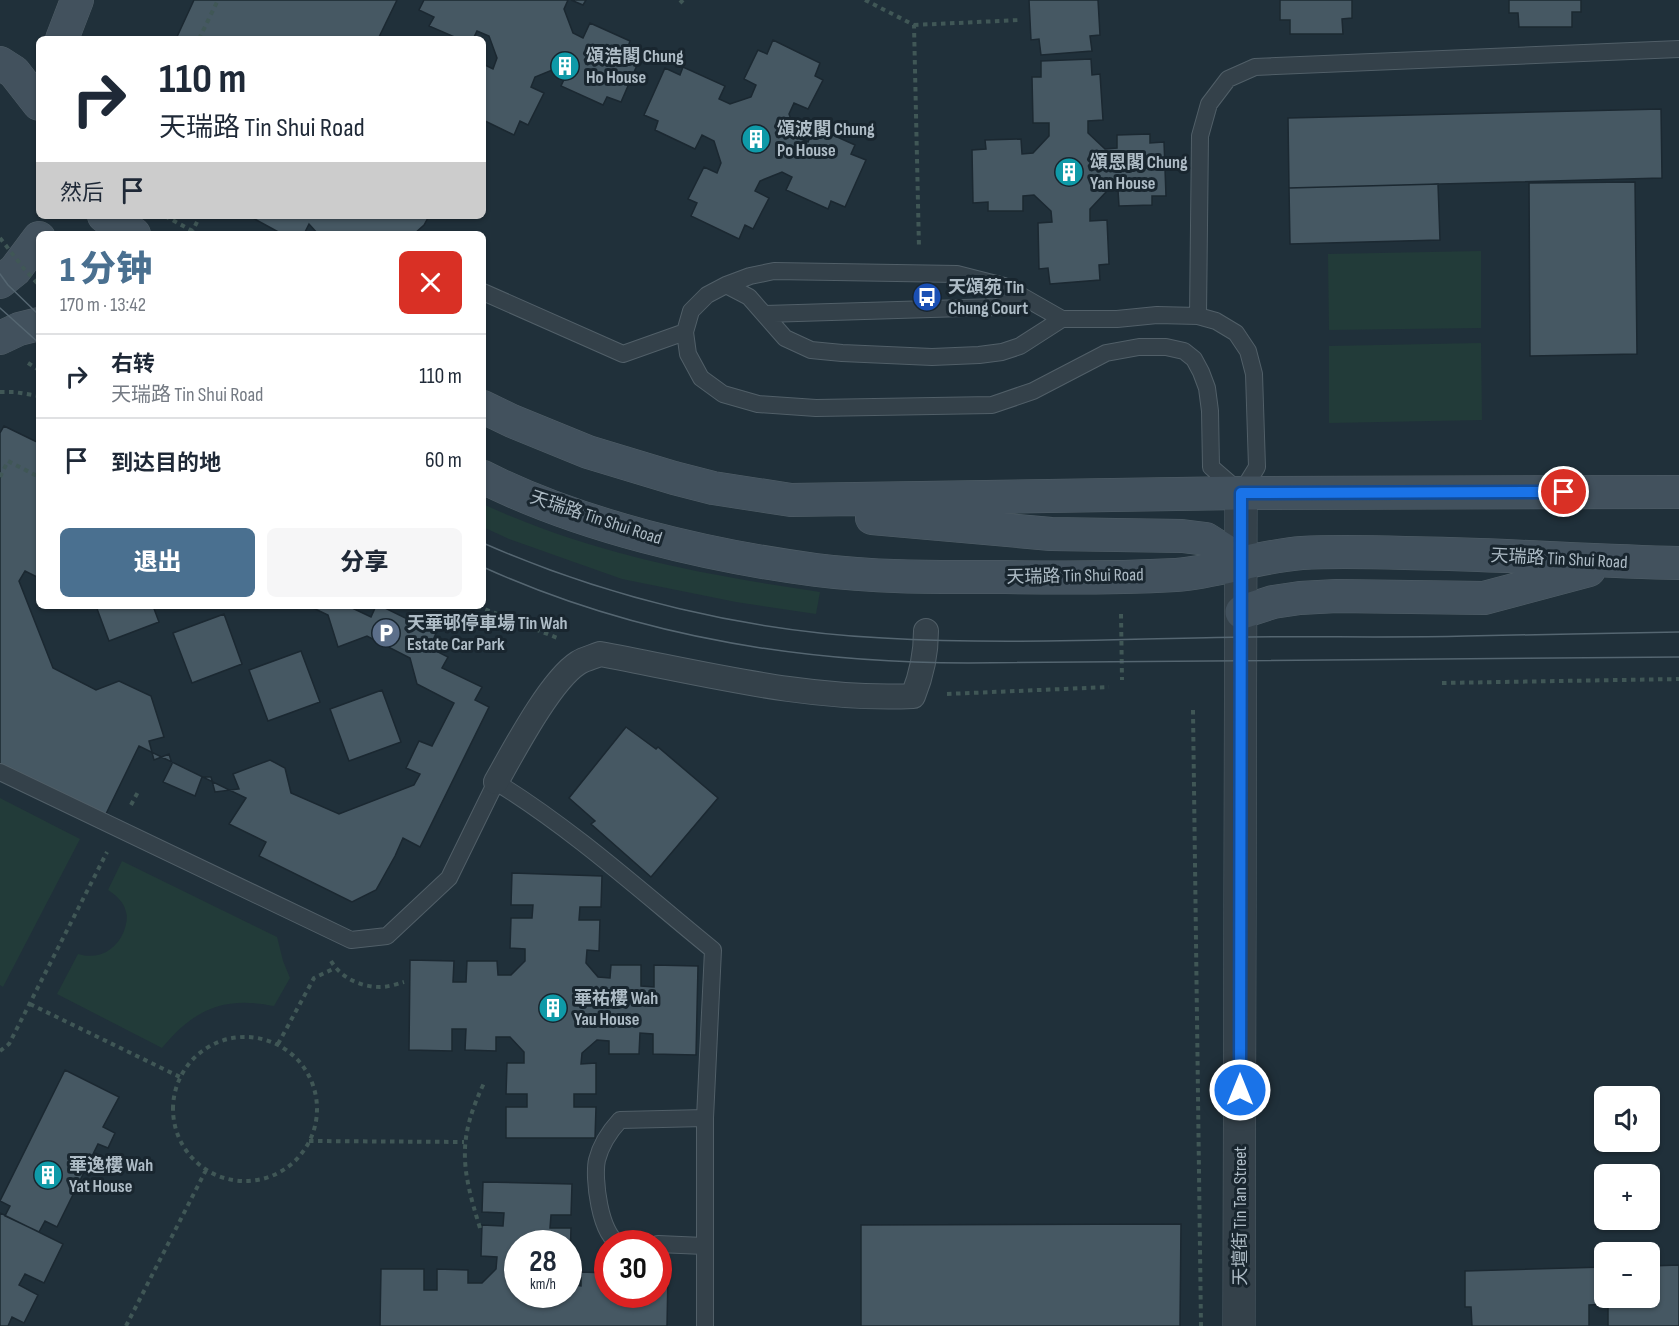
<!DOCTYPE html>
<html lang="zh">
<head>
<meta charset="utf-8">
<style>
  body { margin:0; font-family:"Sofia Sans Condensed","Noto Sans SC",sans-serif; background:#f6f6f7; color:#1f2937; height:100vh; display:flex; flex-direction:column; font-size:22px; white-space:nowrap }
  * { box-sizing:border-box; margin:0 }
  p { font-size:20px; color:#747a83 }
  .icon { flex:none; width:33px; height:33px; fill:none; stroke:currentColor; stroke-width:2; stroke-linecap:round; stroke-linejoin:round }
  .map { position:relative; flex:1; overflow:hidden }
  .sheet { position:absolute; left:36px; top:231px; width:450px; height:378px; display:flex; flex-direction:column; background:#fff; border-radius:9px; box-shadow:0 2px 4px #0004 }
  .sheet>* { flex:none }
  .banner { position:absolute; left:36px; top:36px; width:450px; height:183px; border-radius:9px; box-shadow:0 2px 4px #0004; background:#fff; color:#1f2937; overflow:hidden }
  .buttons { position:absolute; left:1594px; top:1086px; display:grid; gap:12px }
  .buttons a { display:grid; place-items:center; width:66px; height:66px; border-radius:9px; background:#fff; box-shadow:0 2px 4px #0004; font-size:30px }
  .speed { position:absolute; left:504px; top:1230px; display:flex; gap:12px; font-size:30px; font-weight:700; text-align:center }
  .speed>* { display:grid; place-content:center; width:78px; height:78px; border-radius:50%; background:#fff; box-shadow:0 2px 4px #0004; line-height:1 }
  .speed small { font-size:15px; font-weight:400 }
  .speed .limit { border:9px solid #d22; background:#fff; color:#111 }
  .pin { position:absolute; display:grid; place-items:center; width:51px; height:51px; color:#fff; margin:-26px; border:3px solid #fff; border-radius:50%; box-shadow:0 2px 6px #0007 }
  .me { position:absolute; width:66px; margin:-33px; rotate:0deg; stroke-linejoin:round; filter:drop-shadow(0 0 4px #0008) }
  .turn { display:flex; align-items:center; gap:21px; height:126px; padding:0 24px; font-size:27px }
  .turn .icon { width:78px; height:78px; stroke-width:2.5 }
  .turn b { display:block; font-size:42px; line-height:51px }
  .then { display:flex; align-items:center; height:57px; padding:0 24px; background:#0003; gap:12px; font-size:22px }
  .round { display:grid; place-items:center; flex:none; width:63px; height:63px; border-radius:9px; background:#f6f6f7 }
  .headline { display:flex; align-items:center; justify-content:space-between; height:102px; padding:0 24px }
  h1 { font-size:36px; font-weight:800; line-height:45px; color:#4a7090 }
  .cta { display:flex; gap:12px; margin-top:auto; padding:12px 24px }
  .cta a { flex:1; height:69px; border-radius:9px; background:#4a7090; color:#fff; font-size:24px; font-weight:800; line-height:69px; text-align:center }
  .cta a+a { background:#f6f6f7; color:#1f2937 }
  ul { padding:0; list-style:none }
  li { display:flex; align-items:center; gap:18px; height:84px; padding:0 24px; border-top:2px solid #e0e1e3 }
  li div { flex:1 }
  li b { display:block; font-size:22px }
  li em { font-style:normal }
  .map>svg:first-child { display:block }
  .green { fill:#223b39 }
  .building { fill:#465863; stroke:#1b2831; stroke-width:1.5; fill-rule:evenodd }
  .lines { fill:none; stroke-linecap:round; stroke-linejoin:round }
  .service-casing { stroke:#515f68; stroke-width:18 }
  .pedestrian-casing { stroke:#515f68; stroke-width:26 }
  .minor-casing { stroke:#515f68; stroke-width:33 }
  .secondary-casing { stroke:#515f68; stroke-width:34 }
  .path { stroke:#405756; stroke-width:4; stroke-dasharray:4.5 4.5; stroke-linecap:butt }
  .service { stroke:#34414a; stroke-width:16 }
  .pedestrian { stroke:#34414a; stroke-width:24 }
  .minor { stroke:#34414a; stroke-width:32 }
  .secondary { stroke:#42515d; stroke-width:33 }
  .tram { stroke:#556671; stroke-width:1.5 }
  .path-bridge { stroke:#405756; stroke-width:4; stroke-dasharray:4.5 4.5; stroke-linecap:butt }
  .route-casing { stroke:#114b97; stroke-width:15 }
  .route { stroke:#1a73e8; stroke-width:10 }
  .labels { text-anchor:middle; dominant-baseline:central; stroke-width:6; stroke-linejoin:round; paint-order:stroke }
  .poi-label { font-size:18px; font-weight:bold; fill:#aebcc6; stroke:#19262f; text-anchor:start }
  .street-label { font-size:18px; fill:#aebcc6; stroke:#19262f }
</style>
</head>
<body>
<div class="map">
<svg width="1679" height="1326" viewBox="0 0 1679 1326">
  <rect width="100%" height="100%" fill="#20303a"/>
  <path class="green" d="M1481,251v77l-152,2 -1,-76z
    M1481,343l1,77 -153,3v-77z
    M483,504c107,50 221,71 337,88l-4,22 -80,-12 -114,-23 -113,-40 -26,-12z
    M0,798l80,41 -77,148 -3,-2z
    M122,861l155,76 6,24 7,17 -16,28c-50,-10 -80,3 -112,42l-105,-54 21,-40c20,6 38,-3 46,-23 2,-6 4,-13 2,-19 -2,-10 -10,-17 -18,-22z"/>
  <path class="building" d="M194,0h203l-19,39h-202z
    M424,0h144l-4,9 9,24 10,5 7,-15 40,18 -3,9 14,6 -20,46 -14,-5 -4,8 -42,-19 6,-13 -10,-5 -22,9 -4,10 13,6 -16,32 -8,-4 -6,14 -31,-15v-56l10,5 4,-11 -8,-22 -12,-5 -4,8h-14l-30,-13 5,-9 -15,-7z
    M571,0h15l-3,5z
    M1029,0h69l2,35 -10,1 2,15 -51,4 -2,-16 -8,1z
    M1280,0h72v18l-10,1 1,15h-53v-14h-10z
    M1509,0h72v12h-9v15h-53l-1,-14h-9z
    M773,40l47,23 -5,13 8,4 -15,29 -14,-6 -5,11 9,24 10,4 7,-15 40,18 -4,9 15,6 -21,47 -14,-6 -3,8 -42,-19 6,-13 -10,-5 -22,9 -5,10 14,7 -16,31 -8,-4 -6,14 -48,-23 6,-13 -9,-4 16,-32 13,6 4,-10 -7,-22 -12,-6 -7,14 -40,-19 3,-9 -14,-6 21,-47 15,7 3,-8 42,19 -6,13 11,5 21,-7 5,-12 -12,-6 14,-29 9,4z
    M1091,59l1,16 8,-1 3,46 -15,1v12l17,16 12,-1v-13l33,-1v9l14,-1 2,54h-14v9l-33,1 -1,-16 -11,1 -17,18v12l17,-1 2,44 -10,1 1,15 -50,4 -2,-16 -9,1 -1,-46 14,-1 -1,-11 -17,-16 -11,1v15h-35v-9l-15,1 -1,-53 14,-1 -1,-9 36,-1 1,15 11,-1 16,-17v-13h-16l-1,-46h9v-16z
    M1661,109l1,69 -373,10 -1,-70z
    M1635,182l2,172 -107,2 -1,-173z
    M1438,184l2,56 -150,4 -1,-56z
    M252,216h177l-5,9 -10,9h-96l-9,-10 -5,10h-22l-31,-17z
    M4,426l35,17v163h309l23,11 5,-11h5l55,27 -6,15 18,9 -6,11 40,19 -7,13 14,7 -69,140 -17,-9 -8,18 -19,34 -24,12 -93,-46 7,-14 -37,-18 17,-26 -107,-52 -36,74 -103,-52v-335z
    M25,571l14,7v28h57l13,35 50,-19 -6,-16h156l19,9 10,32 29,-11 43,22 7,26 37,19 -22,43 -13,-5 -13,27 14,6 -6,11 -75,29 -48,-21 -6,-25 -15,-8 -37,14 6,15 -24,3 -4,-15h-9l-7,19 -32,-14 9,-18 -3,-10 -15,6 -5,-19 15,-4 -13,-41 -32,-15 -23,9 -43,-22 -34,-87zM224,614l18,50 -50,19 -19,-50zM301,651l19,51 -52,19 -19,-51zM382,690l19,52 -52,19 -19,-52z
    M626,727l30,22 2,-2 60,51 -67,79 -60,-53 4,-3 -26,-23z
    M512,873l90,3 -1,31h-21l-1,13h21l-1,31 -12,-1 -1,13 12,14 12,1 1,-13h30v21l13,1v-22l44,1 -2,89 -43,-1v-20l-13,-1 -1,21h-30v-13l-12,-1 -15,13 -1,11 15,-1v31h-22v13h22l-1,31h-89v-31h21v-13h-21l1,-31h17v-11l-14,-15h-14v14l-31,-1 1,-21h-14v22l-43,-1 1,-90 44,1 -1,21h13l1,-21h30l1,14h13l14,-14v-12l-15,-1 1,-30h21l1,-13h-22z
    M65,1070l54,27 -16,30 12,6 -7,15 -10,-4 -41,83 -12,-6 -6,11 -34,-16 5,-10 -10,-5z
    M483,1182l89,2 -1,31h-20l-1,13h21l-1,31h-2v-15h-50v50h50v-10l13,2v-14l27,1v21h50v-20h10l-1,52h-287l1,-57h43v21h13v-21l31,1v13h14l14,-14 1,-12 -16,-1 1,-31 21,1 1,-13 -22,-1z
    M0,1213l63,31 -19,39 -19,-9 -6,11 19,10 -14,28 -12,-6 -4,9h-8z
    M1181,1224l-1,102h-319v-101z
    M1679,1265v61h-71v-22l-19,1v21h-117l-1,-19h-6v-36l140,-4v31h45v-32z"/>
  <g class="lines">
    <g class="service-casing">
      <path id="service" d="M774,271l183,3 47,12 58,33h55l40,-4 41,1 18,5 20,12 12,18 6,23 3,93 -16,26 -30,-26 -1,-56 -3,-23 -6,-16 -7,-13 -10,-8 -18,-4h-27l-33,6 -73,38 -41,14 -176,3 -58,-4 -35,-10 -22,-16 -13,-24 -3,-22 6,-21 16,-16 19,-10 24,-9z
        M726,285l23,12 36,41 26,12 31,3 90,4 47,-2 23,-3 18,-6 42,-27
        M483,292l140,62 62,-22
        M765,314l232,-7 26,-10
        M1198,316l2,-180 9,-32 19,-25 27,-12 424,-18
        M0,772l351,168 36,-4 62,-58 47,-96c78,48 147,111 217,168l-8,168v208
        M643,1244c-7,-1 -17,1 -24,-1 -19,-7 -26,-66 -22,-83 4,-16 12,-28 23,-40l85,-2
        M658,1244l46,2"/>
    </g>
    <g class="pedestrian-casing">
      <path id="pedestrian" d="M496,782c17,-30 54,-101 82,-119 6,-4 15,-6 22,-9 103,19 208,47 313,42 9,-22 13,-42 13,-65"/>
    </g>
    <g class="minor-casing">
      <path id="minor" d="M1239,1326l2,-833"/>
    </g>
    <g class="secondary-casing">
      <path id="secondary" d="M62,39l15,-39
        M0,63l14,9 25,32
        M104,216l30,18
        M0,282l15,-12 24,-32
        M0,338l19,-9 20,-5
        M483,407l29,14 76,31 86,26 39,10 78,12 450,-7 438,-1
        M483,477c97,49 226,79 333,93 63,8 126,7 189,7 57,1 114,1 171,-2 42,-3 83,-19 126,-22 34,-2 69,-1 103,0 91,1 183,8 274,10
        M872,518l179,16 131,2 24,3 19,12 17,13
        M1242,612l31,-10 27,-4 37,-2 147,2 105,-28"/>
    </g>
    <path class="path" d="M865,0l49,25 5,223
      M680,3l3,-3
      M914,25l106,-5
      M199,39l19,-39
      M165,216l33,18
      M28,363l11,7
      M0,392h14l25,4
      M0,477l8,-16 31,16
      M477,606l83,33
      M1121,614l1,66
      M1442,683l237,-4
      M947,694l162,-7
      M1193,710l8,616
      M131,805l8,-15
      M331,961c10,17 30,26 49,26 8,0 17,-3 24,-5
      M30,1004l150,73
      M173 1109a72 72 0 1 1 144 0a72 72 0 1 1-144 0Z
      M278,1044l36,-66 21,-10
      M0,1051l9,-7 98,-192
      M309,1141l155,1
      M480,1228c-19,-61 -23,-89 5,-147
      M126,1326l80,-156"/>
    <use href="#service" class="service"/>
    <use href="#pedestrian" class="pedestrian"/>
    <use href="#minor" class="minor"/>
    <use href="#secondary" class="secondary"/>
    <path class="tram" d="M0,274l8,11 31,30
      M0,308l39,35
      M483,543c125,55 263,88 400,95 119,7 239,1 358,-1 75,-1 150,1 225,-1 71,-1 142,-3 213,-4
      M483,567c152,69 320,96 485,96l711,-6"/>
    <path class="path-bridge" d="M191,234l9,-18
      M0,238l25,32 14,15"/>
  </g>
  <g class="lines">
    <g class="route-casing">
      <path id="route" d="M1240,1090l1,-597 323,-1"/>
    </g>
    <use href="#route" class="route"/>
  </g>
  <defs>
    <g id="building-disc" transform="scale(1.5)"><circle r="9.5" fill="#0f9aa8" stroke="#19262f"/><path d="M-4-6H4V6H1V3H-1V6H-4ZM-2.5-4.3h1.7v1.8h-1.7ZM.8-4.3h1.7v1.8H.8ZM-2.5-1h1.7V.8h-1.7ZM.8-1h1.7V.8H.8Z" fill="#fff"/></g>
    <g id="bus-disc" transform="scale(1.5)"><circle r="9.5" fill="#1a4fb4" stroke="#19262f"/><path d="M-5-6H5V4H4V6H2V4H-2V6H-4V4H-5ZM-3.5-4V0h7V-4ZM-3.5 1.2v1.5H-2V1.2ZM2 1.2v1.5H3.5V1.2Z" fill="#fff"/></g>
    <g id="parking-disc" transform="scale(1.5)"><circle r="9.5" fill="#5c6f8a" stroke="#19262f"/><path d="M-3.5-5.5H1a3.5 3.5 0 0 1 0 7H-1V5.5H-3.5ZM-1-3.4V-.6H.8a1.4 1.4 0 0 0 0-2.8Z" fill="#fff"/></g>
  </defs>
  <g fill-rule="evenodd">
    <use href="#building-disc" x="565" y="66"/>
    <use href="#building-disc" x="756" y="139"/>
    <use href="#building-disc" x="1069" y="172"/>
    <use href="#bus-disc" x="927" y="297"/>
    <use href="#parking-disc" x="386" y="633"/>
    <use href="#building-disc" x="553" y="1008"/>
    <use href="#building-disc" x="48" y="1175"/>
  </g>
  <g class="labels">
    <g class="poi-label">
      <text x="586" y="56">頌浩閣 Chung<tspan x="586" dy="21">Ho House</tspan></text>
      <text x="777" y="129">頌波閣 Chung<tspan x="777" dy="21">Po House</tspan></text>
      <text x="1090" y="162">頌恩閣 Chung<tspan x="1090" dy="21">Yan House</tspan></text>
      <text x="948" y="287">天頌苑 Tin<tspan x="948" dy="21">Chung Court</tspan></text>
      <text x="407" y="623">天華邨停車場 Tin Wah<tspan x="407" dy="21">Estate Car Park</tspan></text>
      <text x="574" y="998">華祐樓 Wah<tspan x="574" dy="21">Yau House</tspan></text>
      <text x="69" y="1165">華逸樓 Wah<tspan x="69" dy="21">Yat House</tspan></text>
    </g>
    <g class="street-label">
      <text transform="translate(596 518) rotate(18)">天瑞路 Tin Shui Road</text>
      <text transform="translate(1559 559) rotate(3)">天瑞路 Tin Shui Road</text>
      <text transform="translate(1075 576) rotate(-1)">天瑞路 Tin Shui Road</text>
      <text transform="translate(1240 1216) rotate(-90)">天壇街 Tin Tan Street</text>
    </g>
  </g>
</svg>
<div class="buttons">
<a><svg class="icon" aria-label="sound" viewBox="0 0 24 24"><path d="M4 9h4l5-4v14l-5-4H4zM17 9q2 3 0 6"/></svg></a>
<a>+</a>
<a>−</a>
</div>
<div class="speed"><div>28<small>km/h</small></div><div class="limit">30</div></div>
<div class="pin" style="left:1564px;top:492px;background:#d93025"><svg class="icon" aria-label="arrive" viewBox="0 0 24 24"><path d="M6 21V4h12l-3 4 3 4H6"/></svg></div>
<svg class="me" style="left:1240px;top:1090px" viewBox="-20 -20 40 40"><circle r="17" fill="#1a73e8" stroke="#fff" stroke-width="3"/><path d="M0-11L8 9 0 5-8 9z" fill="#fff"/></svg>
<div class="banner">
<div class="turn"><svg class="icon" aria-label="right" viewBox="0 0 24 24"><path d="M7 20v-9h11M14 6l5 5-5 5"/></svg><div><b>110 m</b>天瑞路 Tin Shui Road</div></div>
<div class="then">然后<svg class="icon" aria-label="arrive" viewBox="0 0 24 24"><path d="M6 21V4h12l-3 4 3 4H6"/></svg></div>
</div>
<section class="sheet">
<div class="headline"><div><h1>1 分钟</h1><p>170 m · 13:42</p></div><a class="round" style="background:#d93025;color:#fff"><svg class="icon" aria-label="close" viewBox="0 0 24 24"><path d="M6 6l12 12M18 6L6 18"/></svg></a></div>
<ul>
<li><svg class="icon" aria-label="right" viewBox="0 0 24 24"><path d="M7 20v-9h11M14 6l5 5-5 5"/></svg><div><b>右转</b><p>天瑞路 Tin Shui Road</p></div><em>110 m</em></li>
<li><svg class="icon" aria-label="arrive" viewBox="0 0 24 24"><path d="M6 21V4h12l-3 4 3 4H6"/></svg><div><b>到达目的地</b></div><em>60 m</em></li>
</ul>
<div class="cta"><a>退出</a><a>分享</a></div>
</section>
</div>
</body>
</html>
